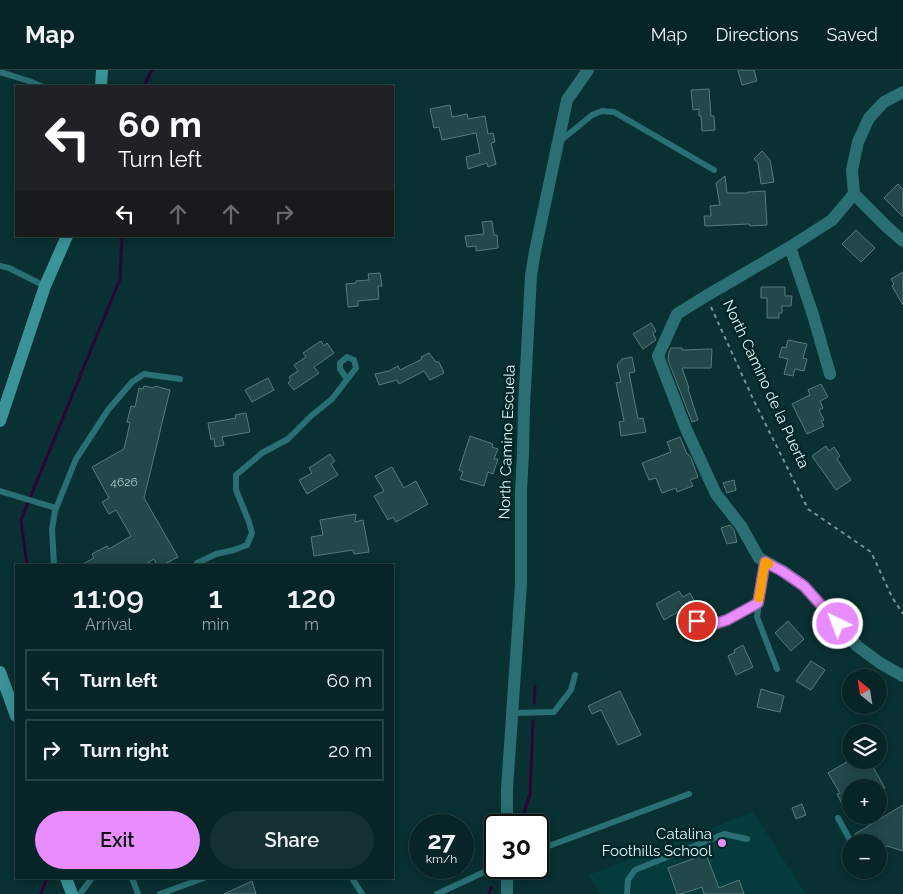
<!DOCTYPE html>
<html lang="en">
<head>
<meta charset="utf-8">
<style>
  body { margin:0; font-family:Raleway,sans-serif; background:#153032; color:#f1f3f6; height:100vh; display:flex; flex-direction:column; font-size:19px; white-space:nowrap }
  * { box-sizing:border-box; margin:0 }
  p { font-size:16px; color:#98a4a7 }
  .icon { flex:none; width:28px; height:28px; fill:none; stroke:currentColor; stroke-width:2; stroke-linecap:round; stroke-linejoin:round }
  .map { position:relative; flex:1; overflow:hidden }
  .side { position:absolute; left:15px; top:494px; width:379px; height:315px; display:flex; flex-direction:column; background:#072426; border-radius:0px; box-shadow:0 2px 12px #0003,0 0 0 1px #284143 }
  .side>* { flex:none }
  .guide { position:absolute; left:15px; top:15px; width:379px; height:152px; border-radius:0px; box-shadow:0 2px 12px #0003,0 0 0 1px #284143; background:#202124; color:#fff; overflow:hidden }
  .needle { width:32px; rotate:330deg }
  .controls { position:absolute; left:842px; top:599px; display:grid; gap:10px }
  .controls a { display:grid; place-items:center; width:45px; height:45px; border-radius:50%; background:#072426; box-shadow:0 2px 12px #0003,0 0 0 1px #284143; font-size:25px }
  .speed { position:absolute; left:409px; top:744px; display:flex; gap:10px; font-size:25px; font-weight:700; text-align:center }
  .speed>* { display:grid; place-content:center; width:65px; height:65px; border-radius:50%; background:#072426; box-shadow:0 2px 12px #0003,0 0 0 1px #284143; line-height:1 }
  .speed small { font-size:12px; font-weight:400 }
  .speed .limit { border:2px solid #111; border-radius:8px; background:#fff; color:#111 }
  .pin { position:absolute; display:grid; place-items:center; width:42px; height:42px; color:#fff; margin:-21px; border:2px solid #fff; border-radius:50%; box-shadow:0 1px 5px #0007 }
  .me { position:absolute; width:55px; margin:-28px; rotate:318deg; stroke-linejoin:round; filter:drop-shadow(0 0 4px #0008) }
  .turn { display:flex; align-items:center; gap:18px; height:105px; padding:0 20px; font-size:22px }
  .turn .icon { width:65px; height:65px; stroke-width:2.5 }
  .turn b { display:block; font-size:35px; line-height:42px }
  .lanes { display:flex; align-items:center; height:48px; padding:0 20px; background:#0003; justify-content:center; gap:25px; direction:ltr }
  .lanes .off { opacity:.35 }
  .eta { display:flex; justify-content:space-evenly; align-items:center; height:85px; text-align:center }
  .eta b { font-size:30px; font-weight:600; line-height:35px }
  .primary-button { display:flex; gap:10px; margin-top:auto; padding:10px 20px }
  .primary-button a { flex:1; height:58px; border-radius:30px; background:#e98dfe; color:#111; font-size:20px; font-weight:600; line-height:58px; text-align:center }
  .primary-button a+a { background:#153032; color:#f1f3f6 }
  ul { padding:0; list-style:none }
  li { display:flex; align-items:center; gap:15px; height:62px; margin:0 10px 8px; padding:0 10px; border:2px solid #284143; border-radius:0px }
  li div { flex:1 }
  li b { display:block; font-size:19px }
  li em { font-style:normal }
  header { display:flex; align-items:center; gap:30px; box-sizing:border-box; height:70px; padding:0 25px; background:#072426; border-bottom:1px solid #284143 }
  header strong { font-size:24px }
  nav { display:flex; gap:28px; margin-inline-start:auto; font-size:18px }
  .map>svg:first-child { display:block }
  .built { fill:#043b3d }
  .lines { fill:none; stroke-linecap:round; stroke-linejoin:round }
  .stream { stroke:#2d0535; stroke-width:3 }
  .building { fill:#23484a; stroke:#557b7c }
  .path { stroke:#769395; stroke-width:2; stroke-dasharray:4 4; stroke-linecap:butt }
  .service { stroke:#296f73; stroke-width:6 }
  .minor { stroke:#296f73; stroke-width:12 }
  .secondary { stroke:#3a9397; stroke-width:12 }
  .route-casing { stroke:#975ca5; stroke-width:12 }
  .route { stroke:#e98dfe; stroke-width:9 }
  .slow { stroke:#f59e0b; stroke-width:9 }
  .poi-dot { fill:#e98dfe; stroke:#002628; stroke-width:2 }
  .labels { text-anchor:middle; dominant-baseline:central; stroke-width:5; stroke-linejoin:round; paint-order:stroke }
  .number-label { font-size:12px; fill:#b2cacc }
  .street-label { font-size:15px; fill:#e2f6f7; stroke:#002628 }
  .poi-label { font-size:15px; fill:#e2f6f7; stroke:#002628; text-anchor:end }
</style>
</head>
<body>
<header>
<strong>Map</strong>
<nav><a>Map</a><a>Directions</a><a>Saved</a></nav>
</header>
<div class="map">
<svg width="903" height="824" viewBox="0 0 903 824">
  <rect width="100%" height="100%" fill="#093032"/>
  <path class="built" d="M753,742l53,82h-205l-13,-19z"/>
  <g class="lines">
    <path class="stream" d="M144,16l8,-16
      M27,495l-6,-45 99,-241 2,-43
      M534,633l1,-17
      M520,755l10,-31 3,-73
      M41,824l6,-16
      M489,824l2,-6"/>
  </g>
  <path class="building" d="M738,0h16l3,11 -15,4z
    M709,19l2,27h3l1,14 -13,1 -1,-15h-2v-7l-6,1 -2,-20z
    M450,35l2,12 15,-3 1,5 17,-3 3,18 5,-1 2,9 -4,1 5,21 -8,3 -1,-4 -19,6 -2,-12 14,-4 -4,-20 -34,7 -3,-13 -5,1 -4,-19z
    M762,81l8,9 4,22 -13,2 -3,-21 -4,-4z
    M725,106l2,17h21v-1l17,-1 2,34 -17,1 -1,-2 -44,2 -1,-10h7l-1,-10 10,-1 -4,-22z
    M898,114l5,5v28l-19,-19z
    M492,151l2,14h3l1,13 -22,3v-5l-9,1 -2,-11 19,-2 -2,-12z
    M856,160l19,18 -14,14 -19,-18z
    M903,202v33l-11,-19 2,-2 -3,-5z
    M380,203l2,13h-4l1,13 -21,2v5l-10,1 -2,-23 10,-1v-2l13,-1 -1,-6z
    M761,217h24v9h7l-1,10h-9v7h-3v5h-12v-20h-6z
    M651,253l5,8 -3,2 3,7 -13,9 -10,-15z
    M788,270l19,4 -4,14 4,1 -3,12 -9,-2 -2,7 -9,-2 4,-15 -9,-2 3,-10 4,1z
    M321,271l3,5 3,-3 7,10 -20,14 5,6 -25,17 -6,-7 3,-3 -2,-3 9,-6 -4,-6 12,-8 -3,-4z
    M671,278h11v2l30,-1 -1,19h-29l7,20 -1,1 10,31 -6,2 -24,-62 1,-8z
    M429,283l7,9h3l5,11 -14,7 -6,-9 -25,13 -2,-4 -18,5 -4,-11 14,-3 9,-5 2,4 22,-11 -1,-2z
    M632,287l3,15 -6,1 9,46 5,-1 3,14 -25,4 -2,-14 5,-1 -8,-38 5,-1 -4,-17 5,-6z
    M268,308l6,12 -22,12 -7,-12z
    M821,314l7,13 -8,4 3,7 -4,2 5,10 -3,1 3,5 -17,8 -15,-30 18,-9 -2,-5z
    M144,316l10,2 1,-2 15,4 -26,108 34,59 -15,8h-6l-3,-6 -10,6h-63l13,-7 -2,-4 15,-8 2,3 22,-13 -15,-26 -7,4 -7,-12 7,-4 -17,-31 32,-18 6,-26 -3,-1 4,-16 4,1 4,-19 4,1z
    M246,343l4,19 -28,5 2,8 -9,2 -1,-9 -3,2 -3,-17 28,-5 -1,-3z
    M470,366l23,8 -1,3 6,2 -4,10h4l-5,15 -5,-2 -4,14 -24,-7 3,-7 -4,-2z
    M680,367l7,17h1l3,4 7,19 -8,3 3,6 -16,6 -1,-4 -14,5 -6,-15 -7,2 -7,-17 29,-11 -4,-10z
    M826,376l3,5 5,-4 6,9 -3,3 14,21 -15,10 -24,-34z
    M330,384l5,7 -4,3 7,11 -31,19 -8,-14 13,-7 -3,-5z
    M392,397l12,21 12,-7 12,23 -32,18 -3,-5 -5,3 -14,-24 10,-5 -9,-15z
    M734,410l2,10 -9,3 -4,-10z
    M356,444l-1,8 8,-2 6,32 -15,2 -1,-4 -39,6 -3,-19 12,-2 -3,-15z
    M730,455l4,5 3,12 -10,2 -6,-16z
    M679,521l4,6 7,-4 5,9 -31,18 -8,-16z
    M788,551l16,18 -13,12 -16,-18z
    M743,575l10,22 -17,8 -8,-19 7,-4 -1,-2z
    M811,591l14,9 -14,20 -15,-9z
    M761,619l23,7 -4,16 -23,-5z
    M620,621l21,44 -23,10 -17,-35 -9,4 -4,-8z
    M850,690h19l16,28h-34v16l-7,4 -7,-14 3,-1 -12,-20z
    M802,734l4,11 -10,4 -4,-11z
    M903,735v46l-16,-5 -8,5v-9h-19l-5,-8z
    M706,784l13,34 20,-8 5,14h-40l-2,-7 -21,7h-4l-9,-26z
    M252,811l4,13h-32z"/>
  <g class="lines">
    <path class="path" d="M711,237l43,94 54,108 63,43 21,45 11,17"/>
    <path class="service" d="M0,2l29,9 12,5
      M559,72l33,-27 10,-4 12,1 100,58
      M0,196l9,2 36,18
      M0,421l56,17
      M765,491l-8,56 20,52
      M54,495l-2,-36 3,-18 21,-52 32,-49 24,-28 12,-8 36,5
      M196,495l1,-2 19,-9 18,-4 13,-5 5,-12 -3,-11 -13,-32v-15l26,-22 26,-14 23,-23 21,-17 24,-31 -2,-8 -7,-3 -7,6v6l7,10
      M687,546l21,9 19,-6 31,-16
      M512,643l42,-1 17,-22 4,-15
      M838,748l13,24
      M538,780l151,-56
      M132,808l6,16
      M352,808l10,16
      M80,824l12,-16
      M160,824l44,-16
      M437,824l58,-27
      M627,824l1,-14 7,-10 89,-36 23,5"/>
    <path class="minor" d="M903,22l-19,10 -15,16 -11,24 -6,28 2,24 -22,26 -42,27 -84,49 -29,18 -19,42 28,73 30,65 25,32 18,32 24,13 21,15 53,60 23,17 23,13
      M854,124l33,33 16,14
      M790,177l23,68 17,59
      M507,755v-36l14,-205v-92l2,-39 1,-46 7,-131 4,-25 32,-151 21,-30
      M507,798v26"/>
    <path class="secondary" d="M101,16l1,-16
      M0,351l45,-135 22,-50
      M0,602l16,44
      M66,808l6,16"/>
  </g>
  <g class="lines">
    <g class="route-casing">
      <path id="route" d="M697,551l11,5 19,-6 31,-17 7,-41 17,9 22,15 34,38"/>
    </g>
    <use href="#route" class="route"/>
    <path class="slow" d="M759,528l6,-36 4,2"/>
  </g>
  <circle class="poi-dot" cx="722" cy="773" r="5"/>
  <g class="labels">
    <g class="number-label">
      <text x="124" y="412">4626</text>
    </g>
    <g class="street-label">
      <text transform="translate(766 314) rotate(65)">North Camino de la Puerta</text>
      <text transform="translate(507 372) rotate(-88)">North Camino Escuela</text>
    </g>
    <g class="poi-label">
      <text x="712" y="764">Catalina<tspan x="712" dy="17">Foothills School</tspan></text>
    </g>
  </g>
</svg>
<div class="controls">
<a><svg class="needle" viewBox="-14 -14 28 28"><path d="M0-13l5 13h-10z" fill="#e53935"/><path d="M0 13l5-13h-10z" fill="#98a4a7"/></svg></a>
<a><svg class="icon" aria-label="layers" viewBox="0 0 24 24"><path d="M12 4l9 5-9 5-9-5zM3 14l9 5 9-5"/></svg></a>
<a>+</a>
<a>−</a>
</div>
<div class="speed"><div>27<small>km/h</small></div><div class="limit">30</div></div>
<div class="pin" style="left:697px;top:551px;background:#d93025"><svg class="icon" aria-label="arrive" viewBox="0 0 24 24"><path d="M6 21V4h12l-3 4 3 4H6"/></svg></div>
<svg class="me" style="left:838px;top:554px" viewBox="-20 -20 40 40"><circle r="17" fill="#e98dfe" stroke="#fff" stroke-width="3"/><path d="M0-11L8 9 0 5-8 9z" fill="#fff"/></svg>
<div class="guide">
<div class="turn"><svg class="icon" aria-label="left" viewBox="0 0 24 24"><path d="M17 20v-9H6M10 6l-5 5 5 5"/></svg><div><b>60 m</b>Turn left</div></div>
<div class="lanes"><svg class="icon" aria-label="left" viewBox="0 0 24 24"><path d="M17 20v-9H6M10 6l-5 5 5 5"/></svg><svg class="icon off" aria-label="ahead" viewBox="0 0 24 24"><path d="M12 20V5M6 11l6-6 6 6"/></svg><svg class="icon off" aria-label="ahead" viewBox="0 0 24 24"><path d="M12 20V5M6 11l6-6 6 6"/></svg><svg class="icon off" aria-label="right" viewBox="0 0 24 24"><path d="M7 20v-9h11M14 6l5 5-5 5"/></svg></div>
</div>
<section class="side">
<div class="eta">
<div><b>11:09</b><p>Arrival</p></div>
<div><b>1</b><p>min</p></div>
<div><b>120</b><p>m</p></div>
</div>
<ul>
<li><svg class="icon" aria-label="left" viewBox="0 0 24 24"><path d="M17 20v-9H6M10 6l-5 5 5 5"/></svg><div><b>Turn left</b></div><em>60 m</em></li>
<li><svg class="icon" aria-label="right" viewBox="0 0 24 24"><path d="M7 20v-9h11M14 6l5 5-5 5"/></svg><div><b>Turn right</b></div><em>20 m</em></li>
</ul>
<div class="primary-button"><a>Exit</a><a>Share</a></div>
</section>
</div>
</body>
</html>
